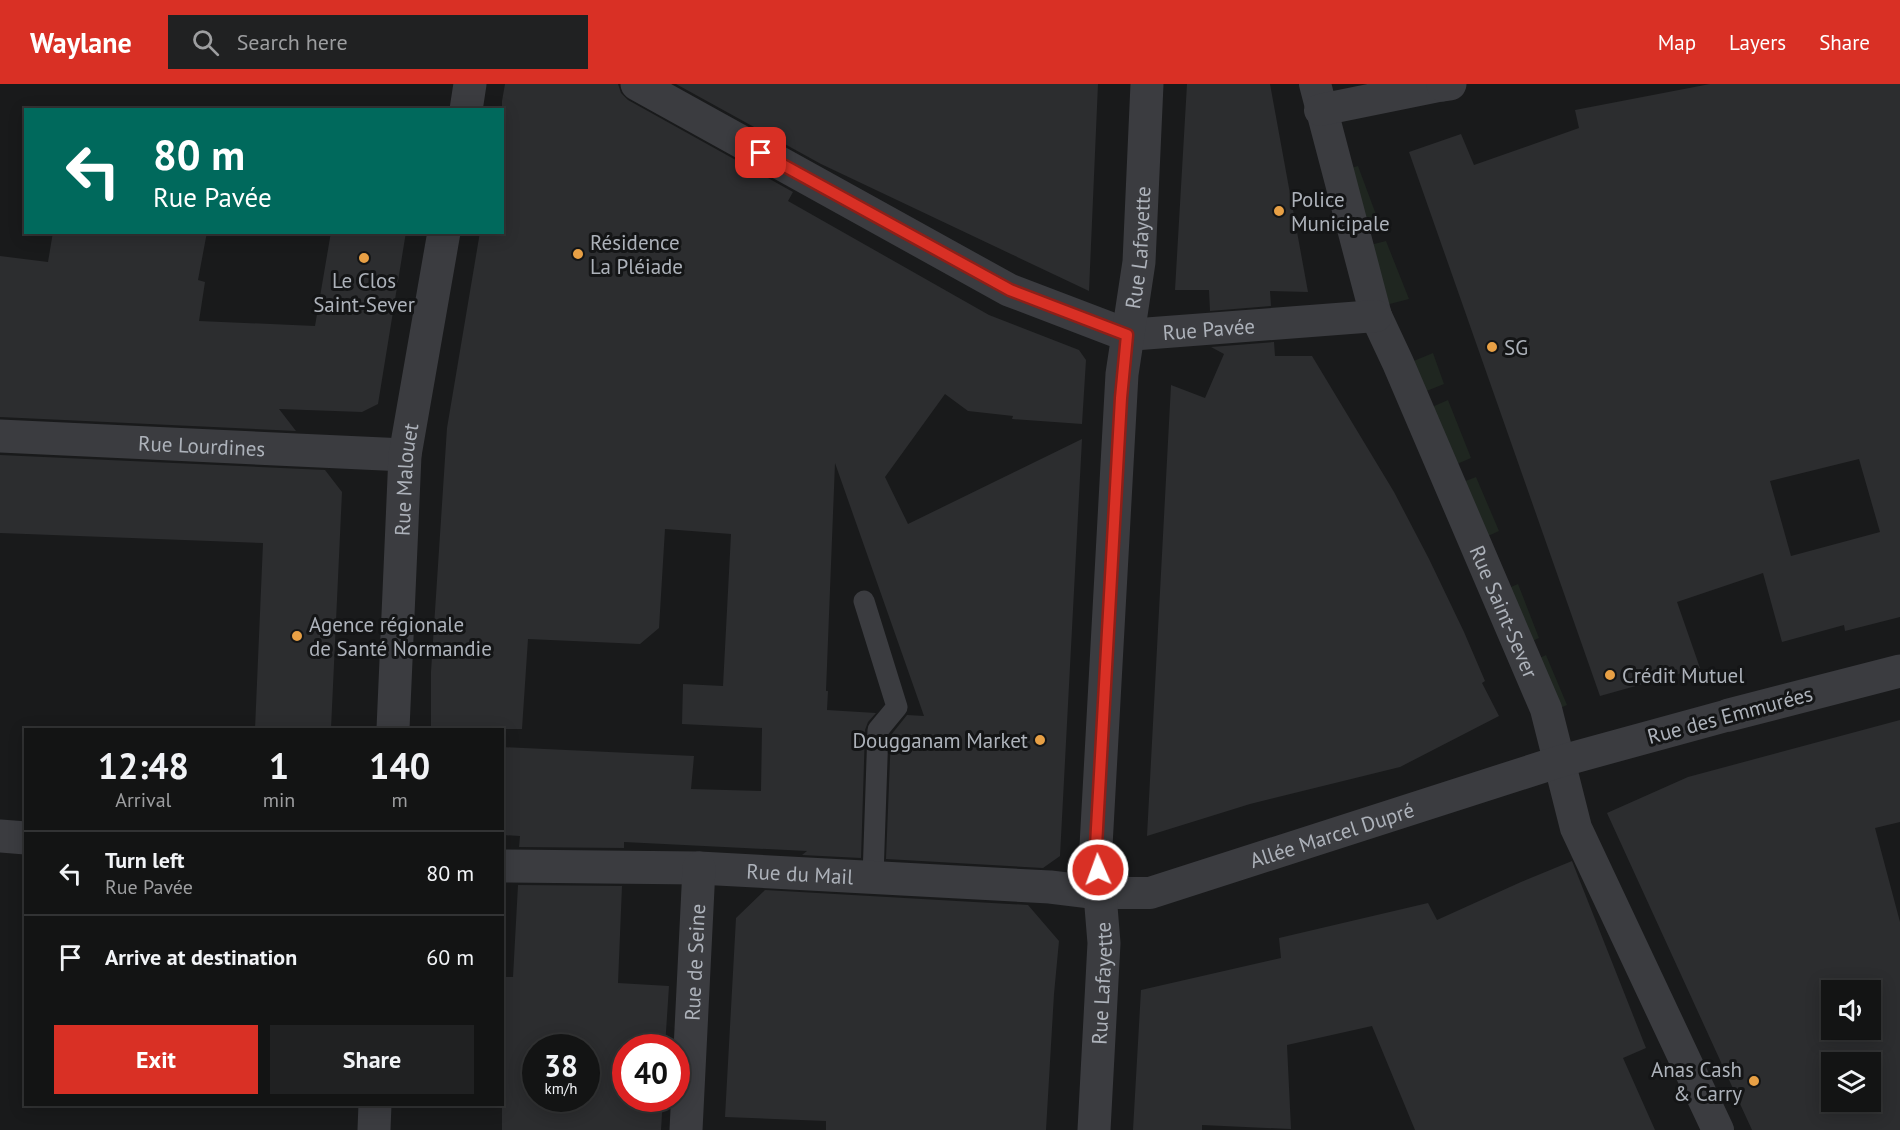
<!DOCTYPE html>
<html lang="en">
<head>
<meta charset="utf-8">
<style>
  body { margin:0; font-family:"PT Sans",sans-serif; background:#202122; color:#f1f3f6; height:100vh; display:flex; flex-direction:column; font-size:22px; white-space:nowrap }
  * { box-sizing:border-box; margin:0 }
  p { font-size:20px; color:#9d9ea0 }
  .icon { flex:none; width:33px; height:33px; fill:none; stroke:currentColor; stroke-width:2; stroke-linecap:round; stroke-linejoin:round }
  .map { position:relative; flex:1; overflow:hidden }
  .drawer { position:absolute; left:24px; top:644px; width:480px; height:378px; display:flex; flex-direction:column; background:#131414; border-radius:0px; box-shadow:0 3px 15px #0003,0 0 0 2px #323334 }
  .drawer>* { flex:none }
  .banner { position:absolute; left:24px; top:24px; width:480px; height:126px; border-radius:0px; box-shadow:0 3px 15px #0003,0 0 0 2px #323334; background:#00695c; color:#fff; overflow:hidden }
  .controls { position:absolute; left:1821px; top:896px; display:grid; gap:12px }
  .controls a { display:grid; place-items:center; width:60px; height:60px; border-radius:0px; background:#131414; box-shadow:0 3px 15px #0003,0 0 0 2px #323334; font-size:30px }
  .speed { position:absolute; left:522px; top:950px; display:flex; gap:12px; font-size:30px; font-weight:700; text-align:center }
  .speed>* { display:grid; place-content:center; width:78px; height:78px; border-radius:50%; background:#131414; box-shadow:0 3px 15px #0003,0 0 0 2px #323334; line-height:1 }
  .speed small { font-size:15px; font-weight:400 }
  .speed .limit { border:9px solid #d22; background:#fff; color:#111 }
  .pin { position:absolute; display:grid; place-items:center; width:51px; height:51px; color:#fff; margin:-26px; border-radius:12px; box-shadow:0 3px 9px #0006 }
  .me { position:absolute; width:66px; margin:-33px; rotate:358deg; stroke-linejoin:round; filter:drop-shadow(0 0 4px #0008) }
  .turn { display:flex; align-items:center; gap:21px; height:126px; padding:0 30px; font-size:27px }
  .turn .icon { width:78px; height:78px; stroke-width:2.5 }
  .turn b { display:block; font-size:42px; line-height:51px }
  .eta { display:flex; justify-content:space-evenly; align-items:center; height:102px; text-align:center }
  .eta b { font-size:36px; font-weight:700; line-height:42px }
  .cta { display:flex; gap:12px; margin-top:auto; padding:12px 30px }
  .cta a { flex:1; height:69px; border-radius:0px; background:#d93025; color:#fff; font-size:24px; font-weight:700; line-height:69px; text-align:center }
  .cta a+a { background:#202122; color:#f1f3f6 }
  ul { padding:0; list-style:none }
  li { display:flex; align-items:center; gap:18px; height:84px; padding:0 30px; border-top:2px solid #323334 }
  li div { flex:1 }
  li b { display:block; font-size:22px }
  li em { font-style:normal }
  header { display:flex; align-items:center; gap:36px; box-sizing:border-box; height:84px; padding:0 30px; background:#d93025; color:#fff }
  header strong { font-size:28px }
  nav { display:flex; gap:33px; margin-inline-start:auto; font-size:21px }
  .search { width:420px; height:54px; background:#202122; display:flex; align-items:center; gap:15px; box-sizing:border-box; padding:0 21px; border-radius:0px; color:#9d9ea0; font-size:22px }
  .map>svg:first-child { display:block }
  .green { fill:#1f2620 }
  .building { fill:#2c2d2f; fill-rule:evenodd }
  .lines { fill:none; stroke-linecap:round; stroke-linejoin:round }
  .service { stroke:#3b3c40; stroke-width:21 }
  .pedestrian { stroke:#3b3c40; stroke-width:32 }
  .minor { stroke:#3b3c40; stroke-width:33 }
  .tertiary { stroke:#3b3c40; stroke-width:33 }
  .route-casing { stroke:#8d1f18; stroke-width:15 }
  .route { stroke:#d93025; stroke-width:10 }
  .poi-dot { fill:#e8a045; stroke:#141516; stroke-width:2 }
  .labels { text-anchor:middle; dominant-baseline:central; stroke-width:6; stroke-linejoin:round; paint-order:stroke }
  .poi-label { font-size:21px; fill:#adb2ba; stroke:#141516; text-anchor:start }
  .street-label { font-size:21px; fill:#adb2ba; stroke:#141516 }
</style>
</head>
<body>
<header>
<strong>Waylane</strong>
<div class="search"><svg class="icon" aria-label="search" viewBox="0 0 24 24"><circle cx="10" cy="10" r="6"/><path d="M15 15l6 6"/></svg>Search here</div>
<nav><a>Map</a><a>Layers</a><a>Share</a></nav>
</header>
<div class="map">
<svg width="1900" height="1046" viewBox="0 0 1900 1046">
  <rect width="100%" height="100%" fill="#191a1b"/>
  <path class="green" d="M1358,82l20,54 -35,8 -9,-55z
    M1386,157l23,58 -50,13 -13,-61z
    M1433,269l11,31 -45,18 -12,-30z
    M1448,316l23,58 -37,16 -27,-56z
    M1476,393l23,54 -33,15 -24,-56z
    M1518,500l21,54 -27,12 -22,-54z
    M1546,571l21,50 -25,11 -21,-49z"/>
  <path class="building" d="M505,0h113l3,9 7,7 165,92 -5,9 201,114 90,35 7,10 -4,64 -70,-5 1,-3 -45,-5 -23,-17 -60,83 23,47 174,-85 -22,417 -17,12 -157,-9 5,-124 16,-20 17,1 -89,-253 -9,228h2l-1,19 49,3 -8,9 -3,8 -4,128 -59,-3 5,-4 -183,-9v6l-105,-1 1,-11 -18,-1v-88l192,9 -3,33 70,2 1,-63 -80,-4 1,-40 40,2 8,-152 -66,-5 -6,99 -19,16 -112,-5 -6,90h-91v-57l16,-244 33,-196h22v-131z
    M676,0h422l-9,207 -268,-127z
    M1187,0h83l38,208 -38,-1 1,15 -61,5 -1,-21h-34z
    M1710,0h190v533l-55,14 -1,-6 -62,17 -19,-69 -86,29 23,66 -100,28 -191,-544 52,-18 13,31 105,-37 -4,-18zM1859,375l21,73 -89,24 -21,-75z
    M53,148h154l-9,48 7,2 -6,39 116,5 16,-94h75l-28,172 -16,8 -83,-3 17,22 -296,-14v-161l48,6z
    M1274,258l1,14h37l82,136 35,67 35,73 21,49 -3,2 17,33 -99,51 -150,37 -103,32 24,-451 34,13 19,-44 -13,-7z
    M0,371l325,15 17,22 -11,237h-76l8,-186 -263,-10z
    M1900,636v102l-25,6 25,94v208h-148l-145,-317 81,-36zM1832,906h38v39h-38zM1832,978h38v39h-38z
    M1572,777l74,187 -23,10 32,72h-240l-43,-104 -85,19 4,84 -89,-4v5h-69l8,-140 140,-32 -2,-20 149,-35 9,17 84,-38z
    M518,801l104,1 -4,97 51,3 -4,61h-39v51h37l-2,32h-159v-153h11zM536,963h50v51h-50z
    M765,806l263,15 31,36 -5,53 -8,136h-220v-9l-101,-4 11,-199z"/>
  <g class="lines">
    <path class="service" d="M864,517l33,106 -19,23 -5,147"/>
    <g class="pedestrian">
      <path id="s1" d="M1315,0l61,232 22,47 148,346 30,119 142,302"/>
      <path d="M1320,26l123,-25"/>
      <path id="s2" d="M1127,251l249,-19"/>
      <path id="s3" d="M1099,809h51l411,-132 168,-46"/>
    </g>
    <g class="minor">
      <path d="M1443,1l7,-1"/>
      <path d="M466,26l4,-26"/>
      <path id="s4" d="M0,352l405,19"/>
      <path d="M1729,631l171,-44"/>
      <path id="s5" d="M393,645l12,-274 39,-223"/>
      <path d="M0,752l26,2"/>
      <path id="s6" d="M502,782l197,2 351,19 49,6"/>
      <path d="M374,1046l1,-26"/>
      <path id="s7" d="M686,1046l13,-262"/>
    </g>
    <g class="tertiary">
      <path d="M637,0l372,206 118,45"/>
      <path id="s8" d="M1094,1046l10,-187 -8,-97 26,-472 17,-112 8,-178"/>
    </g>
  </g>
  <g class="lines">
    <g class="route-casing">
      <path id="route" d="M761,69l249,137 117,45 -6,63 -25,448 2,24"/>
    </g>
    <use href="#route" class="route"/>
  </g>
  <g class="poi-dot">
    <circle cx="1279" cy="127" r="6"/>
    <circle cx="578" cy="170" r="6"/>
    <circle cx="364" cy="174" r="6"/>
    <circle cx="1492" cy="263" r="6"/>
    <circle cx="297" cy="552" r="6"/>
    <circle cx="1610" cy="591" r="6"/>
    <circle cx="1040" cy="656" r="6"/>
    <circle cx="1754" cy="997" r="6"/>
  </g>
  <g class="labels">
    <g class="poi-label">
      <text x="1291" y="115">Police<tspan x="1291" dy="24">Municipale</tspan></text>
      <text x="590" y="158">Résidence<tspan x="590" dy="24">La Pléiade</tspan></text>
      <text x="364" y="196" text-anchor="middle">Le Clos<tspan x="364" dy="24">Saint-Sever</tspan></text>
      <text x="1504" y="263">SG</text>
      <text x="309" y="540">Agence régionale<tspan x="309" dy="24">de Santé Normandie</tspan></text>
      <text x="1622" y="591">Crédit Mutuel</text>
      <text x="1028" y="656" text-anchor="end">Dougganam Market</text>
      <text x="1742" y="985" text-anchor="end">Anas Cash<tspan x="1742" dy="24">&amp; Carry</tspan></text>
    </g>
    <g class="street-label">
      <text stroke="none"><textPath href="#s8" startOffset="885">Rue Lafayette</textPath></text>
      <text stroke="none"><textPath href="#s2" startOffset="82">Rue Pavée</textPath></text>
      <text stroke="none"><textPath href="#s4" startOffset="202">Rue Lourdines</textPath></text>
      <text stroke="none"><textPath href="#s5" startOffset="250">Rue Malouet</textPath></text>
      <text stroke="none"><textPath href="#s1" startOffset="562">Rue Saint-Sever</textPath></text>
      <text transform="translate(1730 631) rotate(-15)">Rue des Emmurées</text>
      <text stroke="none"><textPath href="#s3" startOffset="242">Allée Marcel Dupré</textPath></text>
      <text stroke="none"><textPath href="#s6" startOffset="298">Rue du Mail</textPath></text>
      <text stroke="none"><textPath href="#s7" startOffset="168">Rue de Seine</textPath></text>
      <text stroke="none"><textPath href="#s8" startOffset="147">Rue Lafayette</textPath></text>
    </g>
  </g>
</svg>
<div class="controls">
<a><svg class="icon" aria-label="sound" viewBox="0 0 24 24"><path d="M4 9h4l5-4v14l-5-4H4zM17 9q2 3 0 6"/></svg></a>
<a><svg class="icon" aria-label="layers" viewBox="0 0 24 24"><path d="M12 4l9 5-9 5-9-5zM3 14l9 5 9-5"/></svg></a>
</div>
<div class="speed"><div>38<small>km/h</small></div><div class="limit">40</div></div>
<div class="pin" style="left:761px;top:69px;background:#d93025"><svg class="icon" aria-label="arrive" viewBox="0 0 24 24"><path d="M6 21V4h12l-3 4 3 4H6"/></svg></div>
<svg class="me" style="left:1098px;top:786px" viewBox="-20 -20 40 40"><circle r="17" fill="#d93025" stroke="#fff" stroke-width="3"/><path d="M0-11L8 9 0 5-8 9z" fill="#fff"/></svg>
<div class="banner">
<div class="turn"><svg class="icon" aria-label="left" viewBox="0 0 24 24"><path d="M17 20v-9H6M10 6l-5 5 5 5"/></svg><div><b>80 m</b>Rue Pavée</div></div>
</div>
<section class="drawer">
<div class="eta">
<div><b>12:48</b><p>Arrival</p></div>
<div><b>1</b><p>min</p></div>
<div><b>140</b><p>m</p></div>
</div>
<ul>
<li><svg class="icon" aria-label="left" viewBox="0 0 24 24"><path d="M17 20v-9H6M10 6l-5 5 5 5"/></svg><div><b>Turn left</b><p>Rue Pavée</p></div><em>80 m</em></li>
<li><svg class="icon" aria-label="arrive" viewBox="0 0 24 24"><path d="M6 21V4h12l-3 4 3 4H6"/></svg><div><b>Arrive at destination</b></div><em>60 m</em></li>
</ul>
<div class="cta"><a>Exit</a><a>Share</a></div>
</section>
</div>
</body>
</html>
